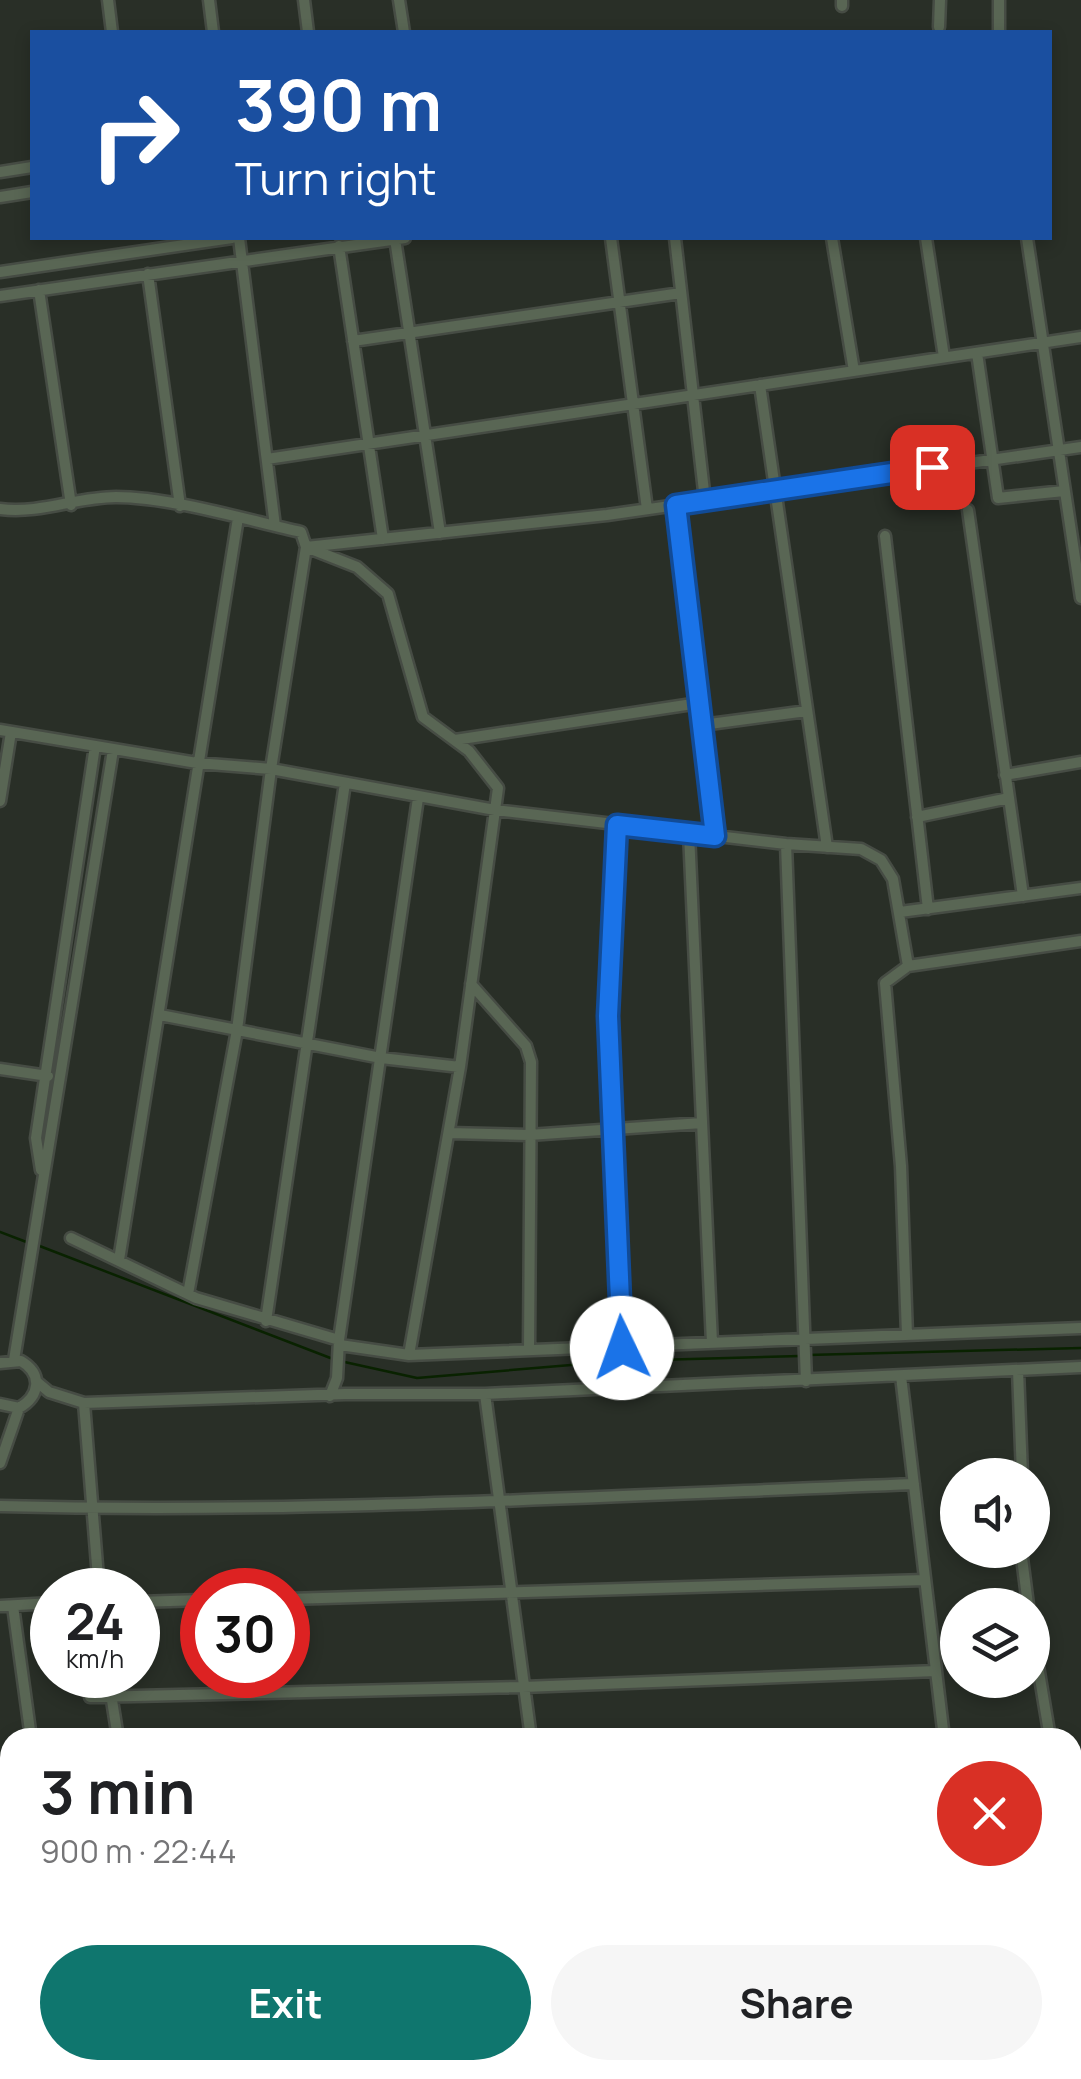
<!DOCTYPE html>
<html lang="en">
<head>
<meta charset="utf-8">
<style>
  body { margin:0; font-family:Manrope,sans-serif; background:#f6f6f6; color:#202124; height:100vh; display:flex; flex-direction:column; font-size:38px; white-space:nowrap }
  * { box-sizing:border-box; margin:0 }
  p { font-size:32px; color:#757577 }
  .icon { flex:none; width:55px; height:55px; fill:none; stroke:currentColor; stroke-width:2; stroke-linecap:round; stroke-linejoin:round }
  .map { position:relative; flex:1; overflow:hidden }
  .side { position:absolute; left:0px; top:1728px; width:1082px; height:352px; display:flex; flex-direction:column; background:#fff; border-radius:30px 30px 0 0; box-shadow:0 5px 15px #0003 }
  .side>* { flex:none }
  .banner { position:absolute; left:30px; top:30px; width:1022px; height:210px; border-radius:0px; box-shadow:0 5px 15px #0003; background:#1a4fa0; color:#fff; overflow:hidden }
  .fabs { position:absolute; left:940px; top:1458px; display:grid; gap:20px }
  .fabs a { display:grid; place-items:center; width:110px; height:110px; border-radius:50%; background:#fff; box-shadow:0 5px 15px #0003; font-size:50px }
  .speed { position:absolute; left:30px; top:1568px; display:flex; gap:20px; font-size:50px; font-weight:700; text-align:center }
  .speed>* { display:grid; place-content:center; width:130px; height:130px; border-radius:50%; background:#fff; box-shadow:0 5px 15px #0003; line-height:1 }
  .speed small { font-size:25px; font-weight:400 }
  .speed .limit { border:15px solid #d22; background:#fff; color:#111 }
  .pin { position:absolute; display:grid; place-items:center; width:85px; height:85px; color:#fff; margin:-42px; border-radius:20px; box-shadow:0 5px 15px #0006 }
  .me { position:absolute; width:110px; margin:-55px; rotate:357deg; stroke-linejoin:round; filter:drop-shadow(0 0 8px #0008) }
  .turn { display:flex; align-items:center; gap:35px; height:210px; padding:0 40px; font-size:45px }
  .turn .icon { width:130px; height:130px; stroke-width:2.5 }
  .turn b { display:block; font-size:70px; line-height:85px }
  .round { display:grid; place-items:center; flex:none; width:105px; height:105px; border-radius:52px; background:#f6f6f6 }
  .head { display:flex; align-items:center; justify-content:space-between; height:170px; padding:0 40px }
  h1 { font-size:60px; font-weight:700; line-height:75px }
  .cta { display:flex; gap:20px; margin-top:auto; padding:20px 40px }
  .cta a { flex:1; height:115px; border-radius:60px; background:#0f766e; color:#fff; font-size:40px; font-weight:700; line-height:115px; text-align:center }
  .cta a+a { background:#f6f6f6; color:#202124 }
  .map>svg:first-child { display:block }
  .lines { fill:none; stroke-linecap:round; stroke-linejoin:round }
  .stream { stroke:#092200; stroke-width:2.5 }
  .street-casing { stroke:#464c44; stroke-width:15 }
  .street { stroke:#596654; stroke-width:10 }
  .route-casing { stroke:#114b97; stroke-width:25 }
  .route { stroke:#1a73e8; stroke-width:18 }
</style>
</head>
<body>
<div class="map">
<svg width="1081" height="2079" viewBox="0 0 1081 2079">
  <rect width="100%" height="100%" fill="#292f27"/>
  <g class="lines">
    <path class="stream" d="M0,1232l29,11
      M37,1245l296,114
      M808,1355l273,-7
      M340,1361l77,17 202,-17 181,-5"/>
    <g class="street-casing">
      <path id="street" d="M108,0l4,32
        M209,0l4,32
        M304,0l4,32
        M399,0l5,32
        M842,6v-6
        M939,27l1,-27
        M999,32v-32
        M0,172l32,-5
        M0,197l32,-5
        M239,238l36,288
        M611,238l36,271
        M675,238l30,262
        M832,238l22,133
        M926,238l18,119
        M1027,238l54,360
        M395,239l45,294
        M339,246l44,293
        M0,272l232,-34
        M148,274l32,232
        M39,290l32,215
        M0,296l405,-58
        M353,341l328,-48
        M977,353l21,145 66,-7
        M760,385l67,462
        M267,459l814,-122
        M676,505l39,331
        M0,509c42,5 76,-12 116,-12 54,0 131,23 185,35l5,15 51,20 31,27 35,123 46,34 29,37 -38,279 -51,288
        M968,510l55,386
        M885,536l43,373
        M702,725l105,-14
        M0,730l197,33 74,6 224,41 291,34 75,5 20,11 12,19 15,87 -23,17 16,183 6,169
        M455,740l244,-37
        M1005,775l76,-13
        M0,801l11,-69
        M917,817l92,-19
        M617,825l-9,191 15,332
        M689,833l23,510
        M786,844l20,537
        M900,912l181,-24
        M908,966l173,-25
        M471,984l55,62 5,16 -2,288
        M160,1015l221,43 79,9
        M0,1069l48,7
        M449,1133l80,2 173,-12
        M41,1170l-5,-32 59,-392
        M71,1238l125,60 143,42
        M119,1260l119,-742
        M188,1294l49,-264 34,-261 35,-222 301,-32 474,-68
        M266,1321l79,-538
        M340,1345l69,10 672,-27
        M14,1360l99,-610
        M0,1363l21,-2c22,13 19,35 -2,47l-19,-4
        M1018,1370l4,105
        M901,1376l43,362
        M37,1382l12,10 35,11 261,-9h140l596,-27
        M485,1394l46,344
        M330,1396l7,-18 2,-38 79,-542
        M84,1403l15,187
        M0,1463l19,-55
        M0,1506c304,8 610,-10 914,-22
        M1021,1550l7,55
        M288,1599l637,-19
        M138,1602l64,-2
        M0,1606l52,-3
        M13,1606l18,132
        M1032,1630l18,108
        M108,1675l10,63
        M90,1697l433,-10 413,-16
        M1072,1818l9,-1
        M0,1847h10
        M1072,1914l9,81
        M0,1993l10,2
        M76,2070l1,9
        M160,2070l2,9
        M572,2070l1,9
        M987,2070l1,9"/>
    </g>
    <use href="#street" class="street"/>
  </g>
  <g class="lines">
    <g class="route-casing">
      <path id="route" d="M622,1348l-14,-332 9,-191 98,11 -39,-331 256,-38"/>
    </g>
    <use href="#route" class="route"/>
  </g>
</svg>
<div class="fabs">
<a><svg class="icon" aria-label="sound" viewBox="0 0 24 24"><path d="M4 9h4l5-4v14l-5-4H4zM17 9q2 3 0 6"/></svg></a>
<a><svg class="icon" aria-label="layers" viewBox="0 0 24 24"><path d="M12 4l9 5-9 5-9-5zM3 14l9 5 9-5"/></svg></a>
</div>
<div class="speed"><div>24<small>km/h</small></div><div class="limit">30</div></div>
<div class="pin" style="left:932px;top:467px;background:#d93025"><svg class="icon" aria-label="arrive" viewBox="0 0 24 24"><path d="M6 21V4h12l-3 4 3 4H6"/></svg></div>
<svg class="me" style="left:622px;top:1348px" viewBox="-20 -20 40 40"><circle r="19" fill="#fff"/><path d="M0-13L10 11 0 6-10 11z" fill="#1a73e8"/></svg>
<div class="banner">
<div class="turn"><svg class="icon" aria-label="right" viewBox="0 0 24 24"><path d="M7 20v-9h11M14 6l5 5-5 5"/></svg><div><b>390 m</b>Turn right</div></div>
</div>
<section class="side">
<div class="head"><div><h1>3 min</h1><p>900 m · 22:44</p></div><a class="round" style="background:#d93025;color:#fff"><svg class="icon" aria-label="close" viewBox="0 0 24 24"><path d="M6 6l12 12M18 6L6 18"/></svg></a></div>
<div class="cta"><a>Exit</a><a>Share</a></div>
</section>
</div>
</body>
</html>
